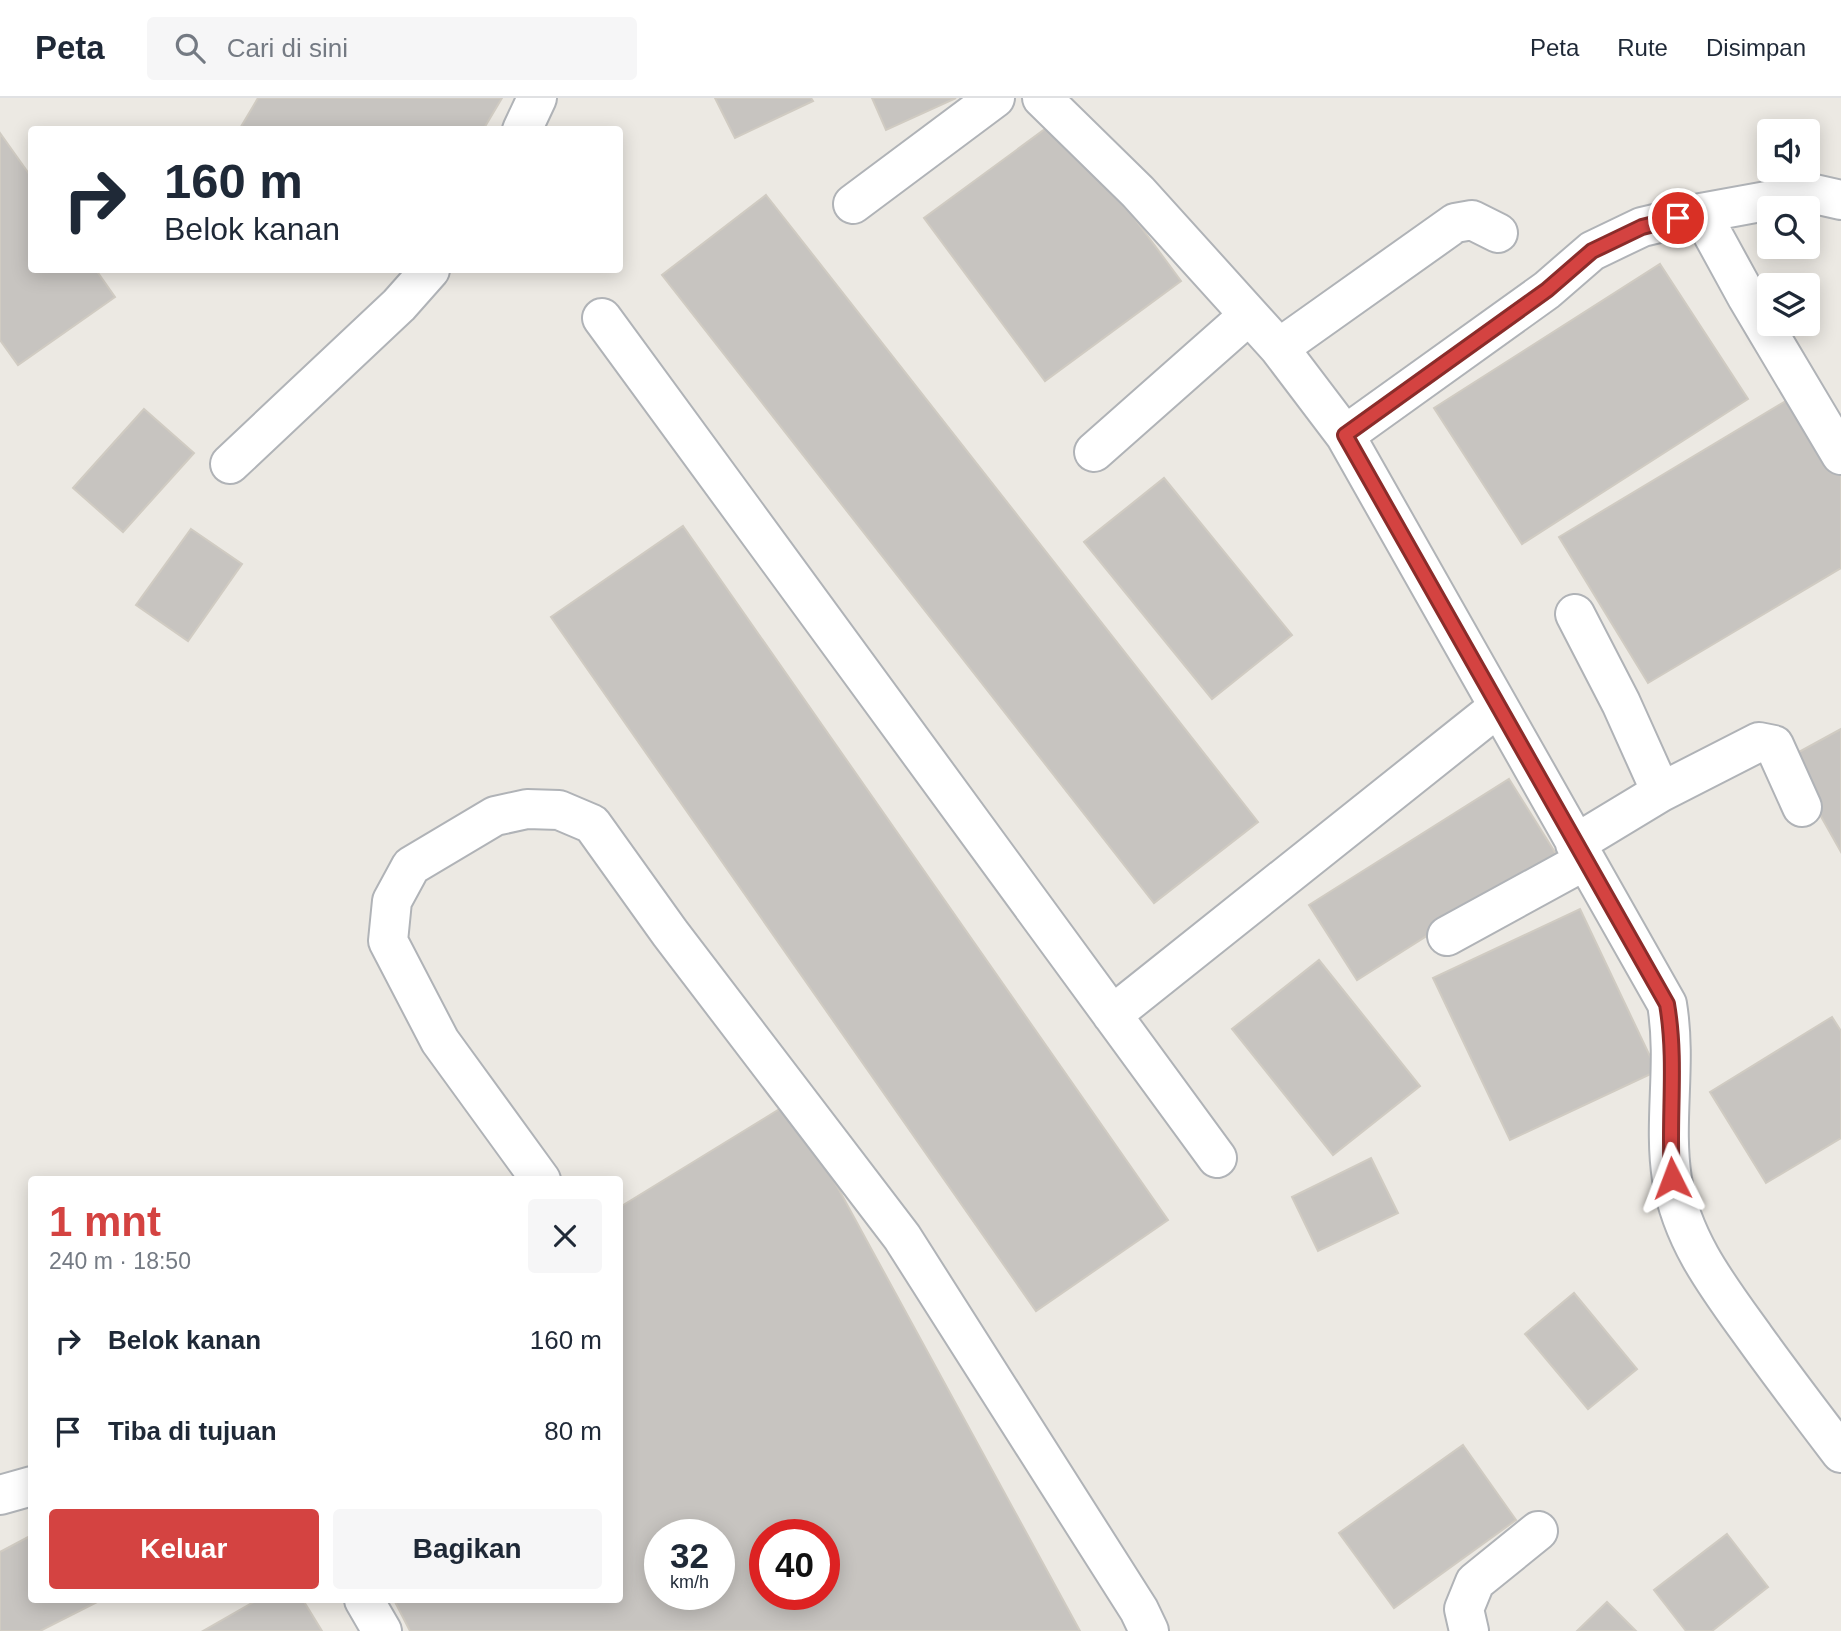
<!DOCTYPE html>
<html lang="id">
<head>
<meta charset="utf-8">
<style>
  body { margin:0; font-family:Helvetica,sans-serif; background:#f6f6f7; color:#1f2937; height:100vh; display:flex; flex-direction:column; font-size:26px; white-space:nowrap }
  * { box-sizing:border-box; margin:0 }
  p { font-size:23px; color:#747a83 }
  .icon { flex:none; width:38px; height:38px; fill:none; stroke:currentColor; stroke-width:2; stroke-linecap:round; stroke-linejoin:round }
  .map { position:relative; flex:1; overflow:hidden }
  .side { position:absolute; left:28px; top:1078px; width:595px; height:427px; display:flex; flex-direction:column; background:#fff; border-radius:7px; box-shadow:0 4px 18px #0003 }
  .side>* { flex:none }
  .banner { position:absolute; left:28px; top:28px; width:595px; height:147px; border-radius:7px; box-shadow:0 4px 18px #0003; background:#fff; color:#1f2937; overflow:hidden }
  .buttons { position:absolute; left:1757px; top:21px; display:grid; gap:14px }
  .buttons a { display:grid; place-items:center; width:63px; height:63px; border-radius:7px; background:#fff; box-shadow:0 4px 18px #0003; font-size:35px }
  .speed { position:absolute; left:644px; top:1421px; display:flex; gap:14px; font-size:35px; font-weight:700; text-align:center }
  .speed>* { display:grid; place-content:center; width:91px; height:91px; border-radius:50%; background:#fff; box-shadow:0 4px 18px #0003; line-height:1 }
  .speed small { font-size:18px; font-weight:400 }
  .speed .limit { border:10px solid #d22; background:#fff; color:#111 }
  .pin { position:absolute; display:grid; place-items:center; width:60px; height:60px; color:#fff; margin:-30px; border:4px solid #fff; border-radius:50%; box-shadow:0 2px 7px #0007 }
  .me { position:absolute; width:77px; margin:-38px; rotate:357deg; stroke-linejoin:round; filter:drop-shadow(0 0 5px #0008) }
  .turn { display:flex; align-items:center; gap:24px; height:147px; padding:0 21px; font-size:32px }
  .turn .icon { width:91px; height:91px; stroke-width:2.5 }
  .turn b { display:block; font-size:49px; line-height:60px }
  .round { display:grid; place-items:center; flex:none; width:74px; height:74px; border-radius:7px; background:#f6f6f7 }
  .summary { display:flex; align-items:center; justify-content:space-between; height:119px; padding:0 21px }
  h1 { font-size:42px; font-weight:800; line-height:52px; color:#d44341 }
  .action { display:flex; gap:14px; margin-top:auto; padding:14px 21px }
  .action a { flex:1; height:80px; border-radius:7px; background:#d44341; color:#fff; font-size:28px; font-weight:800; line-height:80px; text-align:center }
  .action a+a { background:#f6f6f7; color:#1f2937 }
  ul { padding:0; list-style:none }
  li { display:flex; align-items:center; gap:21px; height:91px; padding:0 21px }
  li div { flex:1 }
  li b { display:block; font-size:26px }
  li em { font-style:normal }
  header { display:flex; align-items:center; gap:42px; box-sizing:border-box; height:98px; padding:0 35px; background:#fff; border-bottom:2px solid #e0e1e3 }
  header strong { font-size:33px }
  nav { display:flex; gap:38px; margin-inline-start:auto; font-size:24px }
  .search { width:490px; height:63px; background:#f6f6f7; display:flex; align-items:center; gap:18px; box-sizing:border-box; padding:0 24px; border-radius:7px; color:#747a83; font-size:26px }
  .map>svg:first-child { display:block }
  .building { fill:#c7c4c0; stroke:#d0cbc2; stroke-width:2; fill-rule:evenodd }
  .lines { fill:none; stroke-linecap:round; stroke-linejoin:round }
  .minor-casing { stroke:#b0b3b7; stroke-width:42 }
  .minor { stroke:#fff; stroke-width:38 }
  .route-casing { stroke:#8a2c2a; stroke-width:18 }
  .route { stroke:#d44341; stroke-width:12 }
</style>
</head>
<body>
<header>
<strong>Peta</strong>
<div class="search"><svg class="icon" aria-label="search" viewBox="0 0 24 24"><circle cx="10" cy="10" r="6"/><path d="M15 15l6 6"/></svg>Cari di sini</div>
<nav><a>Peta</a><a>Rute</a><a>Disimpan</a></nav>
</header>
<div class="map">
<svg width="1841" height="1533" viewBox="0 0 1841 1533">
  <rect width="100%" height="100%" fill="#ece9e3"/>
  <path class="building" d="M258,0h244l-19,32h-244z
    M715,0h96l2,3 -78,37z
    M872,0h84l-70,32z
    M1060,20l121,163 -136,100 -121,-163z
    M0,35l32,45v92h64l19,27 -97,68 -18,-25z
    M766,97l492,627 -104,81 -492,-628z
    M1660,166l88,135 -226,145 -88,-136z
    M1794,298l47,77v95l-193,115 -89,-146z
    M144,311l50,44 -71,79 -50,-44z
    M1164,380l128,157 -80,64 -128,-157z
    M683,428l485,694 -132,91 -485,-694z
    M191,431l51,35 -54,77 -52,-36z
    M1841,631v123l-53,-94z
    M1509,681l47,75 -199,126 -48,-75z
    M1580,811l77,162 -147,69 -77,-162z
    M1319,862l101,126 -87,69 -101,-126z
    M1832,919l9,14v107l-75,45 -56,-91z
    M791,1004l289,529h-670l-16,-31h226v-393zM660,1437h59v59h-59zM765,1437h59v59h-59z
    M1371,1060l27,55 -80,38 -26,-54z
    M1574,1195l63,76 -49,40 -63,-75z
    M1463,1347l53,75 -122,88 -55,-75z
    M1727,1436l41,53 -56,44h-26l-32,-41z
    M32,1437v65h69l-61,31h-40v-79z
    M257,1502h46l19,31h-119z
    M1607,1504l29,29h-59z"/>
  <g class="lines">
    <g class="minor-casing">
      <path id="minor" d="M1042,0l96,94 141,156 66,87 322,569c10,60 -4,117 5,175 10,62 47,109 83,159 28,39 57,77 86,115
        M522,32l15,-32
        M853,106l142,-106
        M1701,115l109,-20 31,7
        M602,220l615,840
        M1279,250l176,-125 17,-3 26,13
        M1345,337l202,-145 45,-39 50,-24 59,-14 46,84 94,158
        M1094,354l155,-137
        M230,366l169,-159 31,-35
        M1575,516l46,89 40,89
        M1575,746l86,-52 98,-50 15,3 28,62
        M1447,838l137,-75
        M1112,917l385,-307
        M541,1082l-101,-139 -52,-100 4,-40 19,-35 84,-50 32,-7 32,1 33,14 78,109 232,304 237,373 10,21
        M0,1397l32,-9
        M364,1502l18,31
        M1469,1533l-5,-22 11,-27 63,-51"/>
    </g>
    <use href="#minor" class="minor"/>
  </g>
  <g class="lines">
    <g class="route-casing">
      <path id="route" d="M1672,1080c-4,-58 5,-116 -5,-174l-322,-569 202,-145 45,-39 50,-24 36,-9"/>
    </g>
    <use href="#route" class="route"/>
  </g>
</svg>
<div class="buttons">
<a><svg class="icon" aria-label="sound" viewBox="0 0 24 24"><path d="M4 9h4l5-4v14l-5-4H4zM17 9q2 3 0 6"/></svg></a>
<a><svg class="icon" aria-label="search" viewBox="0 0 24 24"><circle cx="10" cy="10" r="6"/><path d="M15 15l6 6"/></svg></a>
<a><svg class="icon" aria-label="layers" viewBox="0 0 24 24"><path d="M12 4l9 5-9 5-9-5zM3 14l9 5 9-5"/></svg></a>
</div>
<div class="speed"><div>32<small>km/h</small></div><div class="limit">40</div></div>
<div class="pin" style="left:1678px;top:120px;background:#d93025"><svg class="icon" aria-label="arrive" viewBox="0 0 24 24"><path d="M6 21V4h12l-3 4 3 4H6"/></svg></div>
<svg class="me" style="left:1672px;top:1080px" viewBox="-20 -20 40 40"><path d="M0-17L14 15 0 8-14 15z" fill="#d44341" stroke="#fff" stroke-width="4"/></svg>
<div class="banner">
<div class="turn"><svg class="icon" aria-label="right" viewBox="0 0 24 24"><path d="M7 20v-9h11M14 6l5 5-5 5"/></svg><div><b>160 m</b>Belok kanan</div></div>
</div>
<section class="side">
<div class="summary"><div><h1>1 mnt</h1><p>240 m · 18:50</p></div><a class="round"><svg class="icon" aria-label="close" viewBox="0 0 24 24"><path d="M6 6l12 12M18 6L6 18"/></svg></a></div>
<ul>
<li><svg class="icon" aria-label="right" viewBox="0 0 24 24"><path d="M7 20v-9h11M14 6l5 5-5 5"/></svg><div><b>Belok kanan</b></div><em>160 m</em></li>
<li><svg class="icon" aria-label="arrive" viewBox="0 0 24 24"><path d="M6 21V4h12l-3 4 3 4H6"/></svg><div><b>Tiba di tujuan</b></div><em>80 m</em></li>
</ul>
<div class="action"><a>Keluar</a><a>Bagikan</a></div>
</section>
</div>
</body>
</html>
